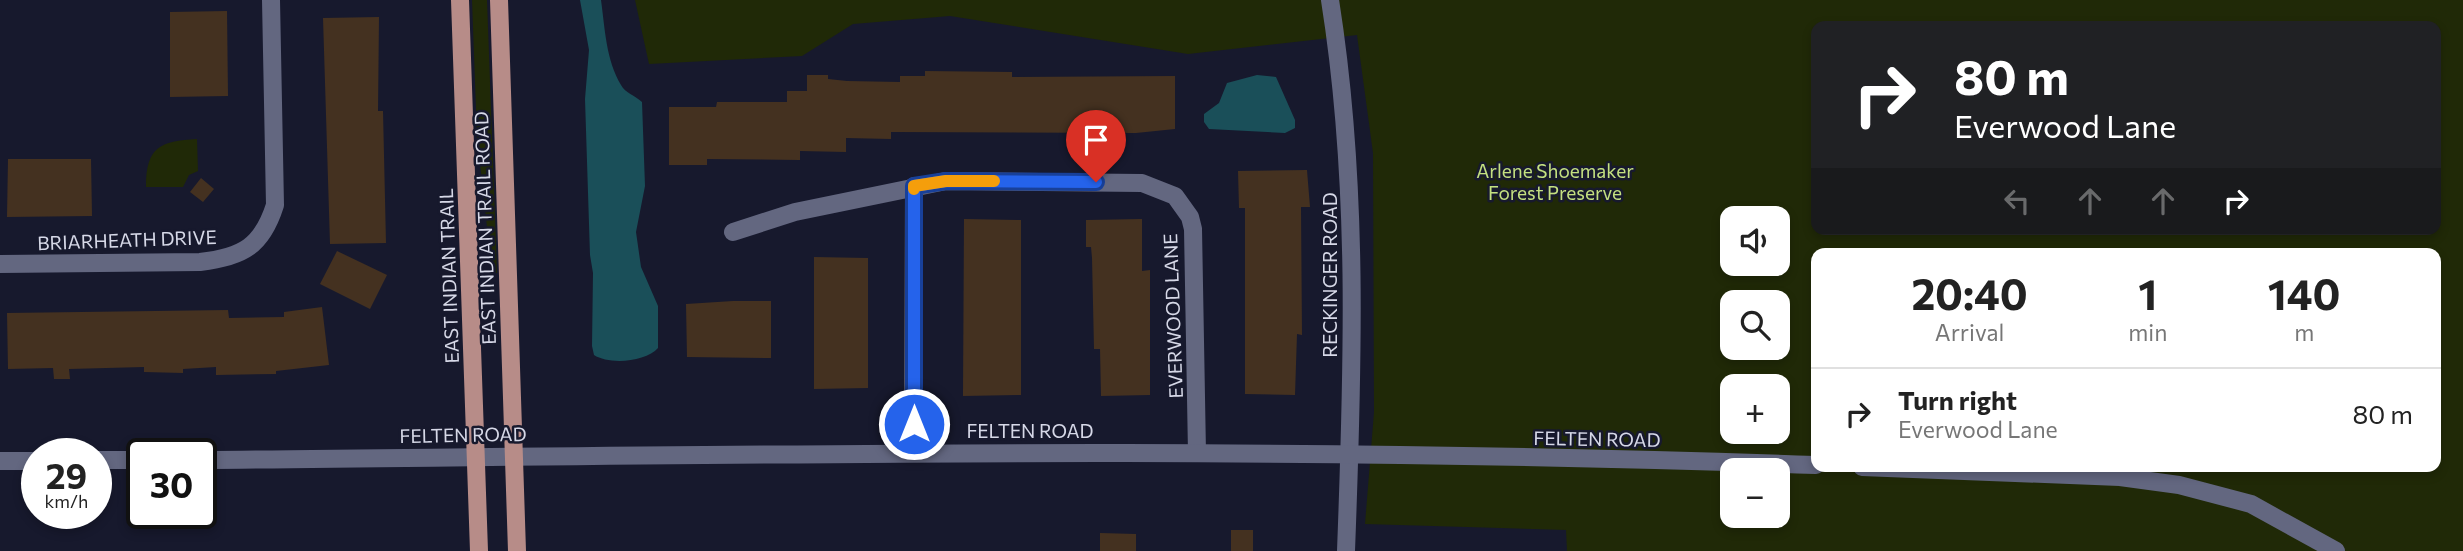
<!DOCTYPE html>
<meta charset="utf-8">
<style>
:root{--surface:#fff;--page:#f2f2f2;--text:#222;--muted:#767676;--line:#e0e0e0}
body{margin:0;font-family:Commissioner,sans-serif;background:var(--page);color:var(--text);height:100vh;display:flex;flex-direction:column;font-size:26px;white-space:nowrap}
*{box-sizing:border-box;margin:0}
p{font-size:23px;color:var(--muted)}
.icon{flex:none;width:38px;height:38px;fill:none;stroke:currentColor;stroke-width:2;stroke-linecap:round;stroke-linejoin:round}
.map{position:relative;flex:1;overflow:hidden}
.sheet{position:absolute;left:1811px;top:248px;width:630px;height:224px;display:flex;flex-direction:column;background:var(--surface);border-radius:14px;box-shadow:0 4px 10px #0003}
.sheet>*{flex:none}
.hud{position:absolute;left:1811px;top:21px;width:630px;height:214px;border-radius:14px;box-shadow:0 4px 10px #0003;background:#202124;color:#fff;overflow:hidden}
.tools{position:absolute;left:1720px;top:206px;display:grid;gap:14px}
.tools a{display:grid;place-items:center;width:70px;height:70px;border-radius:14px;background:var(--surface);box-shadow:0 4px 10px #0003;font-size:35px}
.speed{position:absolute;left:21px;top:438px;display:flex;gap:14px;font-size:35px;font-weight:700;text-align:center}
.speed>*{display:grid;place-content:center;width:91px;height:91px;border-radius:50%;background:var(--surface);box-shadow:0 4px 10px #0003;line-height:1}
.speed small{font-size:18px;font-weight:400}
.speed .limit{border:4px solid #111;border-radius:10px;background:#fff;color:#111}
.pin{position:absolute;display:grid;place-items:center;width:60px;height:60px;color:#fff;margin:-72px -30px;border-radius:50% 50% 50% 0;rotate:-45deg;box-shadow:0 0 7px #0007}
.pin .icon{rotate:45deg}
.me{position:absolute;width:77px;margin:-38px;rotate:0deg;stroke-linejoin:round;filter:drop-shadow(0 0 5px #0008)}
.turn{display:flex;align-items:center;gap:24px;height:147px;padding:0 28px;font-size:32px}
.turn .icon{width:91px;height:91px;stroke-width:2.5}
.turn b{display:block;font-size:49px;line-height:60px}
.lanes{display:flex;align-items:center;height:66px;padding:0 28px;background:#0003;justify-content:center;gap:35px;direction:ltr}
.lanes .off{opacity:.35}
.eta{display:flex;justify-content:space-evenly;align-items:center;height:119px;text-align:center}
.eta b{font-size:42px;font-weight:700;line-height:49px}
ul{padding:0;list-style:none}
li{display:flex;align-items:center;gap:21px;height:91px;padding:0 28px;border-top:2px solid var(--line)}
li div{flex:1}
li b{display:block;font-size:26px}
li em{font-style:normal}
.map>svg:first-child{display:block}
</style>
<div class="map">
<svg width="2463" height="551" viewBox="0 0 2463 551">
<rect width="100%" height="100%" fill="#17192d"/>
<g fill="#202907" fill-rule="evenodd">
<path d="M472,0H487L497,273H492L477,136Z"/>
<path d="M635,0H2463V551H1567L1566,530L1365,524L1374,412L1373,153L1357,35L1188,54L950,16L853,24L802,56L649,64ZM1816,26H2436V229H1816ZM1732,219H1778V264H1732ZM1816,254H2436V467H1816ZM1732,303H1778V348H1732ZM1732,387H1778V432H1732ZM1732,471H1778V516H1732Z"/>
<path d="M197,139L198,171L189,175L183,187H146C146,147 160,141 197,139Z"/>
</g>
<g fill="#1a4f59">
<path d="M580,0H601C605,29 606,60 621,85C625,93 636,96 642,102L645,186L636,232L641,267L658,306V348C646,362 609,365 594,355L592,346L593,273L590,255L585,99L589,50Z"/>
<path d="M1257,75L1276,77L1295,120V128L1285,133L1209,129L1204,122V114L1219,103L1227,83Z"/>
</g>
<g fill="#443120">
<path d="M227,11L228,96L170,97V12Z"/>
<path d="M379,17L378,111H383L386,243L330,244L323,18Z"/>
<path d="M925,71L1012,72V77L1175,76V129L1136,133L891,132V139L846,138V152L800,151V160L707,159V165H669V107H716L717,102H787V91H807V75H828V79L847,81L900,82V76H925Z"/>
<path d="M8,159H91L92,216L7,217Z"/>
<path d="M1307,170L1310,207H1301L1302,335L1297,334L1295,395L1245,394V208H1239L1238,171Z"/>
<path d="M201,178L214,189L203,202L190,192Z"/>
<path d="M964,219L1021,220V395L963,396Z"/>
<path d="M1142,219V271L1150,270V395L1101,396L1100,349H1094L1092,258L1091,247H1086V220Z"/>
<path d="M337,251L387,275L370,309L320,284Z"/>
<path d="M814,257L868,258V388L814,389Z"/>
<path d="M733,301H771V358L687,357L686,304Z"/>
<path d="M322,307L329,365L276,371V374L216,375V367L183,369V373L144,372V367L69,369L70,379H54L53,368L8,369L7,313L228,310L229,318L284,317V312Z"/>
<rect x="1231" y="530" width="22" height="21"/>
<path d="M1100,533L1136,534V551H1100Z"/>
</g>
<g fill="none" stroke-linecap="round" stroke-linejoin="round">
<g stroke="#636780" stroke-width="18">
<path d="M1330,0C1359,183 1353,366 1346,551"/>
<path d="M733,232L795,212L946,181L1142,183L1175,196L1190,217L1193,229L1197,453"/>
<path d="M0,264L200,262C243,257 262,246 275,205L271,0"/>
<path d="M913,452L914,186"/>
<path d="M96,460H142"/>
<path d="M201,460C740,455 1278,445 1816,465"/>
<path d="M0,461H37"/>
<path d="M1862,467L2120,477L2179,485L2251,504L2336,551"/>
</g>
<g stroke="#b78c88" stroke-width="18">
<path d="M460,0L479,551"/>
<path d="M499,0L517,551"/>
</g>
</g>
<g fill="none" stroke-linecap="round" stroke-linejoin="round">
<g stroke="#184099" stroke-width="18">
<path id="route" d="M914,424V186L946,181L1096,182"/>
</g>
<use href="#route" stroke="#2563eb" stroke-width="12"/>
<path stroke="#f59e0b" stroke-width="12" d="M914,189V186L946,181H994"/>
</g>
<g text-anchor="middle" stroke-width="5" stroke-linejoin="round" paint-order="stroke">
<g font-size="19" fill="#c4e080" stroke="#17192d">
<text x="1555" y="178">Arlene Shoemaker<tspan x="1555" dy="22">Forest Preserve</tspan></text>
</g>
<g font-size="19" fill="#d6d8e7" stroke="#17192d">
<text transform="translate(485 228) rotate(-92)" y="7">EAST INDIAN TRAIL ROAD</text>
<text transform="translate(127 240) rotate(-2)" y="7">BRIARHEATH DRIVE</text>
<text transform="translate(1330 275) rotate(-90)" y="7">RECKINGER ROAD</text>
<text transform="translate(449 276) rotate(-92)" y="7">EAST INDIAN TRAIL</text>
<text transform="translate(1173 316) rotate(-92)" y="7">EVERWOOD LANE</text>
<text x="1030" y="438">FELTEN ROAD</text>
<text transform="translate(463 435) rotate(-1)" y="7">FELTEN ROAD</text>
<text transform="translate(1597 439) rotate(1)" y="7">FELTEN ROAD</text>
</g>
</g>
</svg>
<div class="tools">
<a><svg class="icon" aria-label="sound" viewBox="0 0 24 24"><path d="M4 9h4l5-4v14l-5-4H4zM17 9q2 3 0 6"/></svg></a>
<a><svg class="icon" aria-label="search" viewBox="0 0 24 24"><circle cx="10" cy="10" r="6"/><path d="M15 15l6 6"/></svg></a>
<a>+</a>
<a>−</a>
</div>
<div class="speed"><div>29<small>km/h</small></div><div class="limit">30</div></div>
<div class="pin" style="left:1096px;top:182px;background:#d93025"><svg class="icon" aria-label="arrive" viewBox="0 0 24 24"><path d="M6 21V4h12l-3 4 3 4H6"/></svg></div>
<svg class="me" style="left:914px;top:424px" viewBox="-20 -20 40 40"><circle r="17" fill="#2563eb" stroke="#fff" stroke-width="3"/><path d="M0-11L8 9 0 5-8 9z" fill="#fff"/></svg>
<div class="hud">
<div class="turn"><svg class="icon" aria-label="right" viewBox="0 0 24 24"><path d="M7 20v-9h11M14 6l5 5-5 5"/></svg><div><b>80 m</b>Everwood Lane</div></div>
<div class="lanes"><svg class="icon off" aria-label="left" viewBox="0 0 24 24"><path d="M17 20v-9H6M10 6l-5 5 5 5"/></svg><svg class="icon off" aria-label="ahead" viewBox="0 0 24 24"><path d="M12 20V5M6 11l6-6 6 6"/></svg><svg class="icon off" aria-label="ahead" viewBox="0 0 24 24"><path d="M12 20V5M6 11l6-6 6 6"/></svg><svg class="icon" aria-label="right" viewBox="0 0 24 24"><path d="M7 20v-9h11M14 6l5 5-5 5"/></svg></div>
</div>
<section class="sheet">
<div class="eta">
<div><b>20:40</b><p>Arrival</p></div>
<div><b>1</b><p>min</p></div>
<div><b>140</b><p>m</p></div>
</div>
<ul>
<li><svg class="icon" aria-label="right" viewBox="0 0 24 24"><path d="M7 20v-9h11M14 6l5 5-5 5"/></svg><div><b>Turn right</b><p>Everwood Lane</p></div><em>80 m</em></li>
</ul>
</section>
</div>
